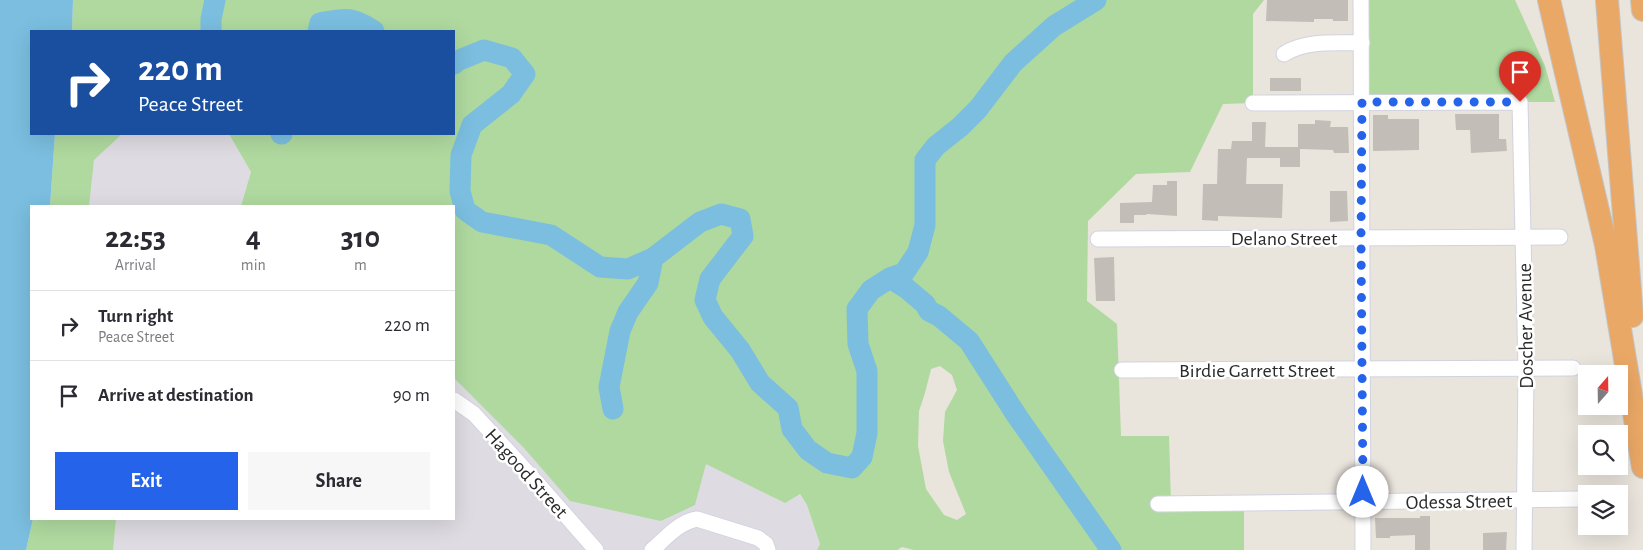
<!DOCTYPE html>
<style>
:root{--surface:#fff;--page:#f7f7f7;--text:#2b2b33;--muted:#7c7c81;--line:#e1e1e2;--accent:#2563eb}
body{margin:0;font-family:"Alegreya Sans",sans-serif;background:var(--page);color:var(--text);height:100vh;display:flex;flex-direction:column;font-size:19px;white-space:nowrap}
*{box-sizing:border-box;margin:0}
p{font-size:16px;color:var(--muted)}
.icon{flex:none;width:28px;height:28px;fill:none;stroke:currentColor;stroke-width:2;stroke-linecap:round;stroke-linejoin:round}
.map{position:relative;flex:1;overflow:hidden}
.side{position:absolute;left:30px;top:205px;width:425px;height:315px;display:flex;flex-direction:column;background:var(--surface);border-radius:0px;box-shadow:0 5px 20px #0002}
.side>*{flex:none}
.guide{position:absolute;left:30px;top:30px;width:425px;height:105px;border-radius:0px;box-shadow:0 5px 20px #0002;background:#1a4fa0;color:#fff;overflow:hidden}
.needle{width:32px;rotate:20deg}
.tools{position:absolute;left:1578px;top:365px;display:grid;gap:10px}
.tools a{display:grid;place-items:center;width:50px;height:50px;border-radius:0px;background:var(--surface);box-shadow:0 5px 20px #0002;font-size:25px}
.pin{position:absolute;display:grid;place-items:center;width:42px;height:42px;color:#fff;margin:-51px -21px;border-radius:50% 50% 50% 0;rotate:-45deg;box-shadow:0 0 5px #0007}
.pin .icon{rotate:45deg}
.me{position:absolute;width:55px;margin:-28px;rotate:0deg;stroke-linejoin:round;filter:drop-shadow(0 0 4px #0008)}
.turn{display:flex;align-items:center;gap:18px;height:105px;padding:0 25px;font-size:22px}
.turn .icon{width:65px;height:65px;stroke-width:2.5}
.turn b{display:block;font-size:35px;line-height:42px}
.eta{display:flex;justify-content:space-evenly;align-items:center;height:85px;text-align:center}
.eta b{font-size:30px;font-weight:700;line-height:35px}
.cta{display:flex;gap:10px;margin-top:auto;padding:10px 25px}
.cta a{flex:1;height:58px;border-radius:0px;background:var(--accent);color:#fff;font-size:20px;font-weight:700;line-height:58px;text-align:center}
.cta a+a{background:var(--page);color:var(--text)}
ul{padding:0;list-style:none}
li{display:flex;align-items:center;gap:15px;height:70px;padding:0 25px;border-top:1px solid var(--line)}
li div{flex:1}
li b{display:block;font-size:19px}
li em{font-style:normal}
.map>svg:first-child{display:block}
</style>
<div class="map">
<svg width="1643" height="550" viewBox="0 0 1643 550">
<rect width="100%" height="100%" fill="#e9e4dc"/>
<g fill="#dedce2">
<path d="M122,134H229L251,172L241,206H89L94,160Z"/>
<path d="M454,374L695,505L705,463L784,503L799,494L807,505L820,544L817,550H113L116,519H454Z"/>
</g>
<g fill="#afd99f" fill-rule="evenodd">
<path d="M73,0H1264L1253,14V103L1223,104L1190,172L1136,174L1088,221L1087,301L1117,324L1121,436H1169L1171,504L1244,503V550H914L902,547L897,550H817L820,544L807,505L800,494L785,503L706,464L695,505L661,521L570,501L524,448L454,378V206H241L251,172L229,134H454V31H72ZM940,366L952,375L957,390L945,412L943,441L949,472L966,514L957,520L944,515L926,489L918,446L919,411L925,393L931,369Z"/>
<path d="M1361,0H1515L1545,66L1555,102H1362Z"/>
<path d="M55,134H122L94,160L89,206H50Z"/>
<path d="M33,519H116L113,550H26Z"/>
</g>
<path fill="#7bbedf" d="M0,0H73L72,31H31V134H55L50,206H31V519H33L26,550H0Z"/>
<g fill="none" stroke-linecap="round" stroke-linejoin="round">
<path stroke="#7bbedf" stroke-width="4" d="M1051,36L1092,0"/>
<g stroke="#7bbedf" stroke-width="21">
<path d="M211,31V19L215,0"/>
<path d="M318,31L320,23C346,18 352,16 374,31"/>
<path d="M454,64L457,61L484,50L512,58L525,74L511,94L472,125L461,155L460,191L465,210L482,222L551,235L600,267L628,269L653,258L700,222L721,214L740,219L743,236L710,279L705,300L713,317L740,350L760,383L788,408L792,429L808,450L827,463L852,468L862,457L867,433V371L858,344L857,309L871,290L890,278L904,273L918,252L925,225V160L936,146L960,127L978,109L1013,63L1054,26L1096,0"/>
<path d="M281,134H282"/>
<path d="M890,278L906,288L925,304L929,311L939,316L969,341L1017,416L1111,550"/>
<path d="M613,409L609,387L620,331L628,312L648,283L653,258"/>
</g>
</g>
<g fill="#c2beb7">
<path d="M1267,0H1348V21H1333V19H1314V22L1266,21Z"/>
<rect x="1270" y="78" width="31" height="13"/>
<path d="M1455,114H1499V139H1506L1507,151L1471,153L1470,130H1456Z"/>
<path d="M1373,115H1388V119H1419V150L1373,151Z"/>
<path d="M1315,120L1331,121L1330,127H1348L1349,153H1334L1333,150L1300,149V167H1280V158H1247L1246,184H1283L1282,218L1218,216V221L1202,220L1203,184H1217L1218,149H1231L1232,141H1252V122H1266L1265,147H1298V124H1315Z"/>
<path d="M1167,181H1177V216L1147,214L1146,215H1134V223H1120V203L1152,202L1153,185H1167Z"/>
<path d="M1330,191H1347L1348,221L1330,222Z"/>
<path d="M1114,257L1115,301H1096L1094,258Z"/>
<path d="M1420,516H1430V550H1415V535L1390,536V538H1376L1375,518H1420Z"/>
<path d="M1507,532L1506,550H1483V533Z"/>
</g>
<g fill="none" stroke-linecap="round" stroke-linejoin="round">
<g stroke="#d1d3e0" stroke-width="17">
<g id="minor">
<path d="M1361,0L1363,550"/>
<path d="M1284,54C1305,40 1337,43 1362,43"/>
<path d="M1253,103L1520,102L1526,369L1524,550"/>
<path d="M1098,239L1560,237"/>
<path d="M1122,370L1573,368"/>
<path d="M454,400L474,414L539,485L596,550"/>
<path d="M1158,504L1580,499"/>
<path d="M652,550C666,538 679,522 697,519L758,538L766,544L768,550"/>
</g>
</g>
<g stroke="#c3c3c3" stroke-width="24">
<g id="highway">
<path d="M1549,0L1606,245L1643,467"/>
<path d="M1607,0L1632,316"/>
<path d="M1642,0L1643,10"/>
</g>
</g>
<use href="#minor" stroke="#fff" stroke-width="15"/>
<use href="#highway" stroke="#eaa866" stroke-width="22"/>
</g>
<g fill="none" stroke-linecap="round" stroke-linejoin="round">
<path stroke="#2563eb" stroke-width="9" stroke-dasharray="0 16.2" d="M1363,492L1361,237L1362,102H1520"/>
</g>
<g text-anchor="middle" stroke-width="5" stroke-linejoin="round" paint-order="stroke">
<g font-size="20" fill="#292929" stroke="#fff">
<text x="1284" y="245">Delano Street</text>
<text transform="translate(1525 326) rotate(-91)" y="7">Doscher Avenue</text>
<text x="1257" y="377">Birdie Garrett Street</text>
<text transform="translate(527 473) rotate(48)" y="7">Hagood Street</text>
<text transform="translate(1459 501) rotate(-1)" y="7">Odessa Street</text>
</g>
</g>
</svg>
<div class="tools">
<a><svg class="needle" viewBox="-14 -14 28 28"><path d="M0-13l5 13h-10z" fill="#e53935"/><path d="M0 13l5-13h-10z" fill="#7c7c81"/></svg></a>
<a><svg class="icon" aria-label="search" viewBox="0 0 24 24"><circle cx="10" cy="10" r="6"/><path d="M15 15l6 6"/></svg></a>
<a><svg class="icon" aria-label="layers" viewBox="0 0 24 24"><path d="M12 4l9 5-9 5-9-5zM3 14l9 5 9-5"/></svg></a>
</div>
<div class="pin" style="left:1520px;top:102px;background:#d93025"><svg class="icon" aria-label="arrive" viewBox="0 0 24 24"><path d="M6 21V4h12l-3 4 3 4H6"/></svg></div>
<svg class="me" style="left:1363px;top:492px" viewBox="-20 -20 40 40"><circle r="19" fill="#fff"/><path d="M0-13L10 11 0 6-10 11z" fill="#2563eb"/></svg>
<div class="guide">
<div class="turn"><svg class="icon" aria-label="right" viewBox="0 0 24 24"><path d="M7 20v-9h11M14 6l5 5-5 5"/></svg><div><b>220 m</b>Peace Street</div></div>
</div>
<section class="side">
<div class="eta">
<div><b>22:53</b><p>Arrival</p></div>
<div><b>4</b><p>min</p></div>
<div><b>310</b><p>m</p></div>
</div>
<ul>
<li><svg class="icon" aria-label="right" viewBox="0 0 24 24"><path d="M7 20v-9h11M14 6l5 5-5 5"/></svg><div><b>Turn right</b><p>Peace Street</p></div><em>220 m</em></li>
<li><svg class="icon" aria-label="arrive" viewBox="0 0 24 24"><path d="M6 21V4h12l-3 4 3 4H6"/></svg><div><b>Arrive at destination</b></div><em>90 m</em></li>
</ul>
<div class="cta"><a>Exit</a><a>Share</a></div>
</section>
</div>
